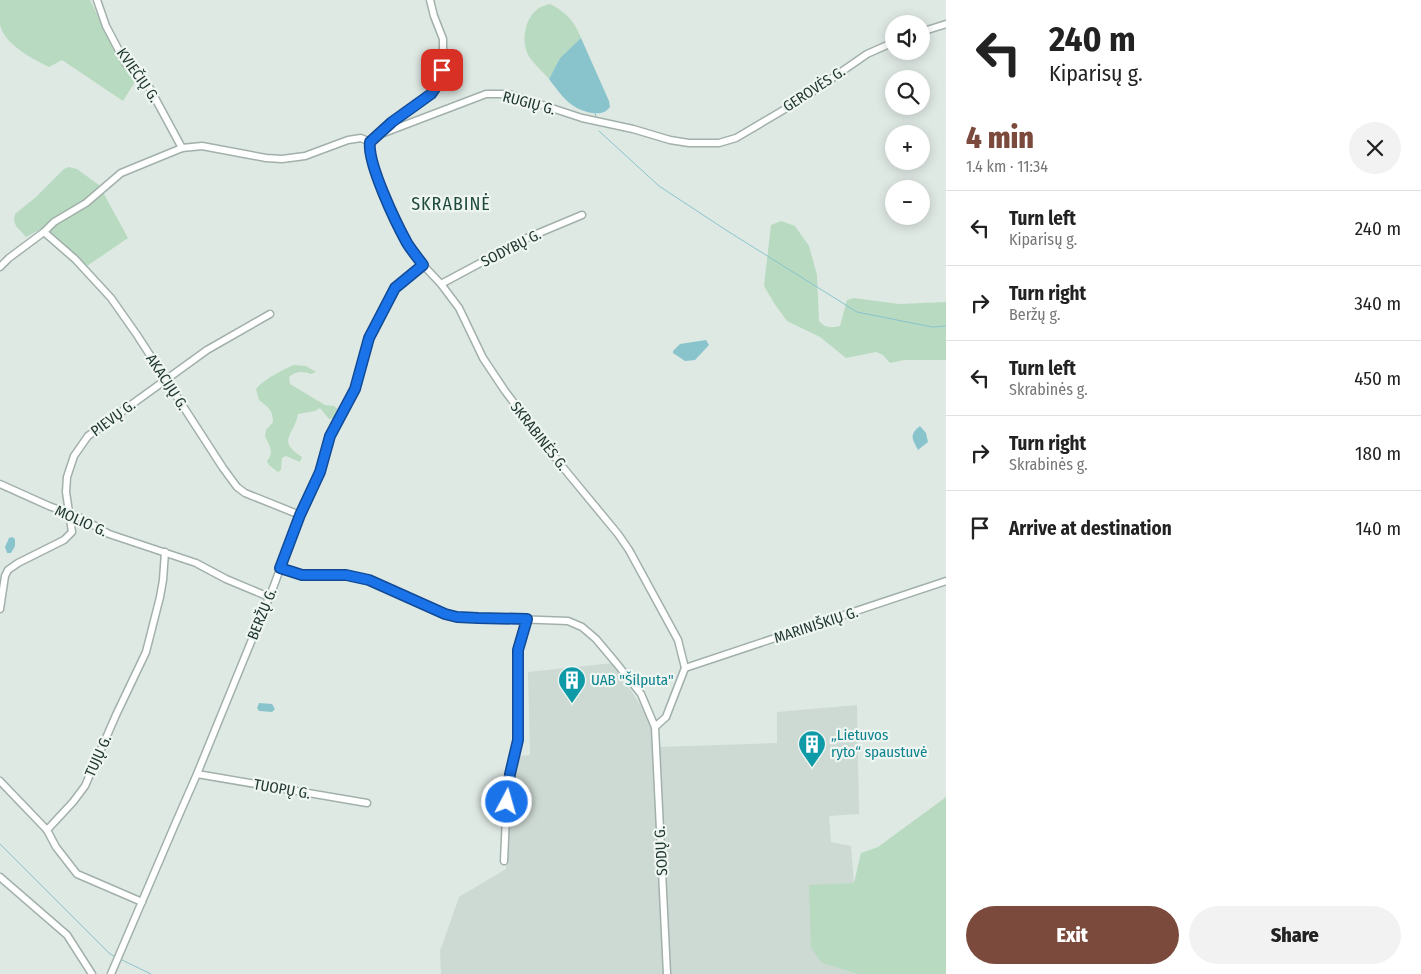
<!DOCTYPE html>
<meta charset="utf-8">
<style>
:root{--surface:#fff;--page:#f2f2f2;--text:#222;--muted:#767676;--line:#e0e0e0;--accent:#7c4a3c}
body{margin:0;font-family:"Fira Sans Condensed",sans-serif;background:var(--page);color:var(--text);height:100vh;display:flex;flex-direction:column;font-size:19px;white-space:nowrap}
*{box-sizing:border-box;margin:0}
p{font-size:16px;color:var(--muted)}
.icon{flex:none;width:28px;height:28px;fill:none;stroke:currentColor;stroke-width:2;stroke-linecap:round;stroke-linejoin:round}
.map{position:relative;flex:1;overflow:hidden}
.sheet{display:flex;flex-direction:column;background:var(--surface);width:475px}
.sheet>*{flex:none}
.guide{background:#fff;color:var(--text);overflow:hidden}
.fabs{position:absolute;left:885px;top:15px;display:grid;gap:10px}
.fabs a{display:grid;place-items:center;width:45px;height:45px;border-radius:50%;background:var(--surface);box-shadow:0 2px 12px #0003;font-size:25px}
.pin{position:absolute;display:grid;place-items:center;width:42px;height:42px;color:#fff;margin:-21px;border-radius:10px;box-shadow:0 2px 8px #0006}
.me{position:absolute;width:55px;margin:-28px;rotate:6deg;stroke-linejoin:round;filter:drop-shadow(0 0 4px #0008)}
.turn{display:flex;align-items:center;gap:18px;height:105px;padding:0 20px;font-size:22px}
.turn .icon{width:65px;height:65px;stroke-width:2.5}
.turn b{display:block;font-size:35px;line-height:42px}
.round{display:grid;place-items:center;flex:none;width:52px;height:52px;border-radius:26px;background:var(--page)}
.head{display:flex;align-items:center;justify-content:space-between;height:85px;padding:0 20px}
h1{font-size:30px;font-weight:800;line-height:38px;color:var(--accent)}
.action{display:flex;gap:10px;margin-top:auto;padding:10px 20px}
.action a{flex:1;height:58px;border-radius:30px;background:var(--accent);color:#fff;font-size:20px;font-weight:800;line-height:58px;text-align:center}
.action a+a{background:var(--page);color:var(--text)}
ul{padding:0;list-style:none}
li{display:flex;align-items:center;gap:15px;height:75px;padding:0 20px;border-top:1px solid var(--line)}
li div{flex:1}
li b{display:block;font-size:19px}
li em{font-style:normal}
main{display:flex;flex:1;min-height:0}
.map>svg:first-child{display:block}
</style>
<main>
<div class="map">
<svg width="946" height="974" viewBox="0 0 946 974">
<rect width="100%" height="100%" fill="#dfe9e4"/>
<g fill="#cdd9d3">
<path d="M613,663L651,721L665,974H441L440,951L459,897L506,869L507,815L512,775L517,756L530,755L528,672Z"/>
<path d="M857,705L859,814L829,816L831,842L851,846L854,883L810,886L812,948L822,963L857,974H670L658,747L777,743V712Z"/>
</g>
<g fill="#b8dac0">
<path d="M0,0H90L114,48L136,80L123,101L62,60L49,67C33,59 3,44 0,24C0,16 0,8 0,0Z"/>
<path d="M550,4C566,12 575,22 581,38L560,58L549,79C543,72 535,65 530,58C520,43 524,18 539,8C542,6 547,5 550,4Z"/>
<path d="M69,167L77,169L99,185L128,238L87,266L43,228L26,237L16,226L14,220L15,214L36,197L64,169Z"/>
<path d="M781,221L795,226L809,246L817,275L819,321C825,328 831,328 840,326L847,300L854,298L899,304L946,302V360H904L890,363L883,355L876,352L846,358L820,337L787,321L774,303L764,286L771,225Z"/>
<path d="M294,365L306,366L316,372L311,374C303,371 296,371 289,377L290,384L325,405L334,406L339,410V414L336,418L329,419L320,408L315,411L298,414C294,436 276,440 302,457L300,462L286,456L282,458L281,470L278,472L269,465L267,461C275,452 269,445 265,436L266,430L273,422C273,410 268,407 259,400L256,389C263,380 282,370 294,365Z"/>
<path d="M946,797V974H857L822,963L811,948L809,885L854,883L861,853L878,847Z"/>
</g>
<g fill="#89c4cc">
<path d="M581,38L609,101L610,107C605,113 601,114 592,113C570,109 562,96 549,79L560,58Z"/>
<path d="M706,340L709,345L695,360L685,361L673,353V351L680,344Z"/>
<path d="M920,426L926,433L928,442L918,450C912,438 909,435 920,426Z"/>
<path d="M12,537L15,539V546L11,553H7L5,547L9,538Z"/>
<path d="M259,703L272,704L275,709L272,712L259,711L257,708Z"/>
</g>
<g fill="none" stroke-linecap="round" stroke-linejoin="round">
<g stroke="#89c4cc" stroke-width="1">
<path d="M595,113L596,117"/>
<path d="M599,131L659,186L729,232L857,312L932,327L946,326"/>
<path d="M0,844L109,953L115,957"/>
<path d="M122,960L151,974"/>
</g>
<g stroke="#a2b0ab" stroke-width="9">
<g id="minor">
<path d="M97,0L106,26L126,64L148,85L182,148"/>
<path d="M921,32L946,24"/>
<path d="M382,133L392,122L431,94L440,81L443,60V39L434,16L430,0"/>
<path d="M370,142L371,157L385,195L408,244L423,265L441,284L459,308L483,358L505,391L561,465L618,534L629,550L678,640L685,668L666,717L655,727"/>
<path d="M370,142L381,134L486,94H503L512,95L582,118L633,129L670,140L689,143H719L736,138L802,99L867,54L894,42"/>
<path d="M44,232L75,259L111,298L137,335L223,468L237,487L245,493L300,515"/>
<path d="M0,267L9,258L44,232L54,222L86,203L121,173L182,148L202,146L266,158L282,159L305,156L348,140L361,138L370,142"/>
<path d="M441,284L527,238L582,215"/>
<path d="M0,484L49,506L81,518L109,534L196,563L226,579L269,597"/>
<path d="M280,567L302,575H346L369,580L445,614L457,617L568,621L582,627L596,639L617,664L641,694L655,727L667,974"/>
<path d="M0,609L5,576L8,570L18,563L64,540L72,532L66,492L67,477L74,456L88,436L207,350L270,314"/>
<path d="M685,668L946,581"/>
<path d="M197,774L367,803"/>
<path d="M0,781L47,830"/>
<path d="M504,861L506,816L510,774L518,740V651L527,619"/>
<path d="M0,877L67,935L92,974"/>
<path d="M142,902L77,874L56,847L47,830L73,802L85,786L116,715L146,652L160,597L163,580L165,552"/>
<path d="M111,974L176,822L197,774L273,588L300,515L320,472L329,436L355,389L369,338L395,288L423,265"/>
</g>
</g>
<use href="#minor" stroke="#fff" stroke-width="6"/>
</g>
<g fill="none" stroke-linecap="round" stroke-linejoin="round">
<g stroke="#114b97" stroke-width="12">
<path id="route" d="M442,70L440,81L431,94L392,122L370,142C367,163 396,223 407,243C412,251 418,258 423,265L395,288L369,338L355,389L330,436L320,472L300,515L280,568L302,575H346L369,580L445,614L457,617L478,618L527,619L518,650V740L510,774L507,802"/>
</g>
<use href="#route" stroke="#1a73e8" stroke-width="9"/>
</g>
<defs>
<g id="building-pin" transform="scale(1.4375)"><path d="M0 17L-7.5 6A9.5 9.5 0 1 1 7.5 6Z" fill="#0f9aa8" stroke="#eff6f2"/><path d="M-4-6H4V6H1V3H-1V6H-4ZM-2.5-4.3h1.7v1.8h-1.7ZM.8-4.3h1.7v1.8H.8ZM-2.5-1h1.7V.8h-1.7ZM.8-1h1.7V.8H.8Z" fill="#fff"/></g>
</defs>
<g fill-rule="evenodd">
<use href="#building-pin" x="572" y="680"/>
<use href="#building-pin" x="812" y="744"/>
</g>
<g text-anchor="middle" stroke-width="4.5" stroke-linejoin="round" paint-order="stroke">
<g font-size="15" fill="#213831" stroke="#eff6f2">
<text transform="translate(138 75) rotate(55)" y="5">KVIEČIŲ G.</text>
<text transform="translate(814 89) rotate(-33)" y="5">GEROVĖS G.</text>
<text transform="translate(529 103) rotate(15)" y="5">RUGIŲ G.</text>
<text transform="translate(511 248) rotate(-27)" y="5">SODYBŲ G.</text>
<text transform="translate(167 382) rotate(57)" y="5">AKACIJŲ G.</text>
<text transform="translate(113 418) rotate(-36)" y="5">PIEVŲ G.</text>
<text transform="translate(539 436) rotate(52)" y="5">SKRABINĖS G.</text>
<text transform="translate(81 521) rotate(24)" y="5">MOLIO G.</text>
<text transform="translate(262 614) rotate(-68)" y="5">BERŽŲ G.</text>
<text transform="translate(816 625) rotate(-18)" y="5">MARINIŠKIŲ G.</text>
<text transform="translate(98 756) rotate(-66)" y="5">TUJŲ G.</text>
<text transform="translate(282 789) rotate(10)" y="5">TUOPŲ G.</text>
<text transform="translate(661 851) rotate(-93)" y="5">SODŲ G.</text>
</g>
<g font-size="15" fill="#0d838f" stroke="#eff6f2" text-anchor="start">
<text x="591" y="685">UAB "Šilputa"</text>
<text x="831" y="740">„Lietuvos<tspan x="831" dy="17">ryto“ spaustuvė</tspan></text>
</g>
<g font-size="18" letter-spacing="1" fill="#1e493d" stroke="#eff6f2">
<text x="451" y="210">SKRABINĖ</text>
</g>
</g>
</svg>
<div class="fabs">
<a><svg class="icon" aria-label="sound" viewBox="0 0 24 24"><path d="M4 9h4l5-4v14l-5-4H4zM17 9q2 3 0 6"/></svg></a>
<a><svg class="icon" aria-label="search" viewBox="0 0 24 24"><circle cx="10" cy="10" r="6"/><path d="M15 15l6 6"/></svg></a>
<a>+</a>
<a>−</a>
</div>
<div class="pin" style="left:442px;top:70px;background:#d93025"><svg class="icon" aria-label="arrive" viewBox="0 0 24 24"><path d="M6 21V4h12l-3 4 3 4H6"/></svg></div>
<svg class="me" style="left:507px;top:802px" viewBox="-20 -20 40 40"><circle r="17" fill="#1a73e8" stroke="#fff" stroke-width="3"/><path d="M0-11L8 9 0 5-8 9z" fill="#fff"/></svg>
</div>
<section class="sheet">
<div class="guide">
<div class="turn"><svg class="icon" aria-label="left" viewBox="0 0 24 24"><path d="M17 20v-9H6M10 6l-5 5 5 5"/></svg><div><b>240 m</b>Kiparisų g.</div></div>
</div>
<div class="head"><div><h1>4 min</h1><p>1.4 km · 11:34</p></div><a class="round"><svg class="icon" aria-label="close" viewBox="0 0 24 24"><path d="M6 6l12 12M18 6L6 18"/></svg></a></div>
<ul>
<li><svg class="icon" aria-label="left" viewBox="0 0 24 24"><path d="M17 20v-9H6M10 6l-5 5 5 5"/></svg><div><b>Turn left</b><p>Kiparisų g.</p></div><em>240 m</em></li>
<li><svg class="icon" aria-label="right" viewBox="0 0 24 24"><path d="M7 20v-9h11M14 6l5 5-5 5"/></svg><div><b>Turn right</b><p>Beržų g.</p></div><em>340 m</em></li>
<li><svg class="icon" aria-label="left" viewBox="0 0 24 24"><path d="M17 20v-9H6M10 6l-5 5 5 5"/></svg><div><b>Turn left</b><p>Skrabinės g.</p></div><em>450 m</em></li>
<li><svg class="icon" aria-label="right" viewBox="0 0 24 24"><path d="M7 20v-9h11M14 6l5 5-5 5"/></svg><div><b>Turn right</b><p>Skrabinės g.</p></div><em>180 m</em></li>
<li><svg class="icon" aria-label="arrive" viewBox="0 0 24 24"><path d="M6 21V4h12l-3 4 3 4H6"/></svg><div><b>Arrive at destination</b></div><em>140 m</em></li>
</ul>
<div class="action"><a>Exit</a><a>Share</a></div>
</section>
</main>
